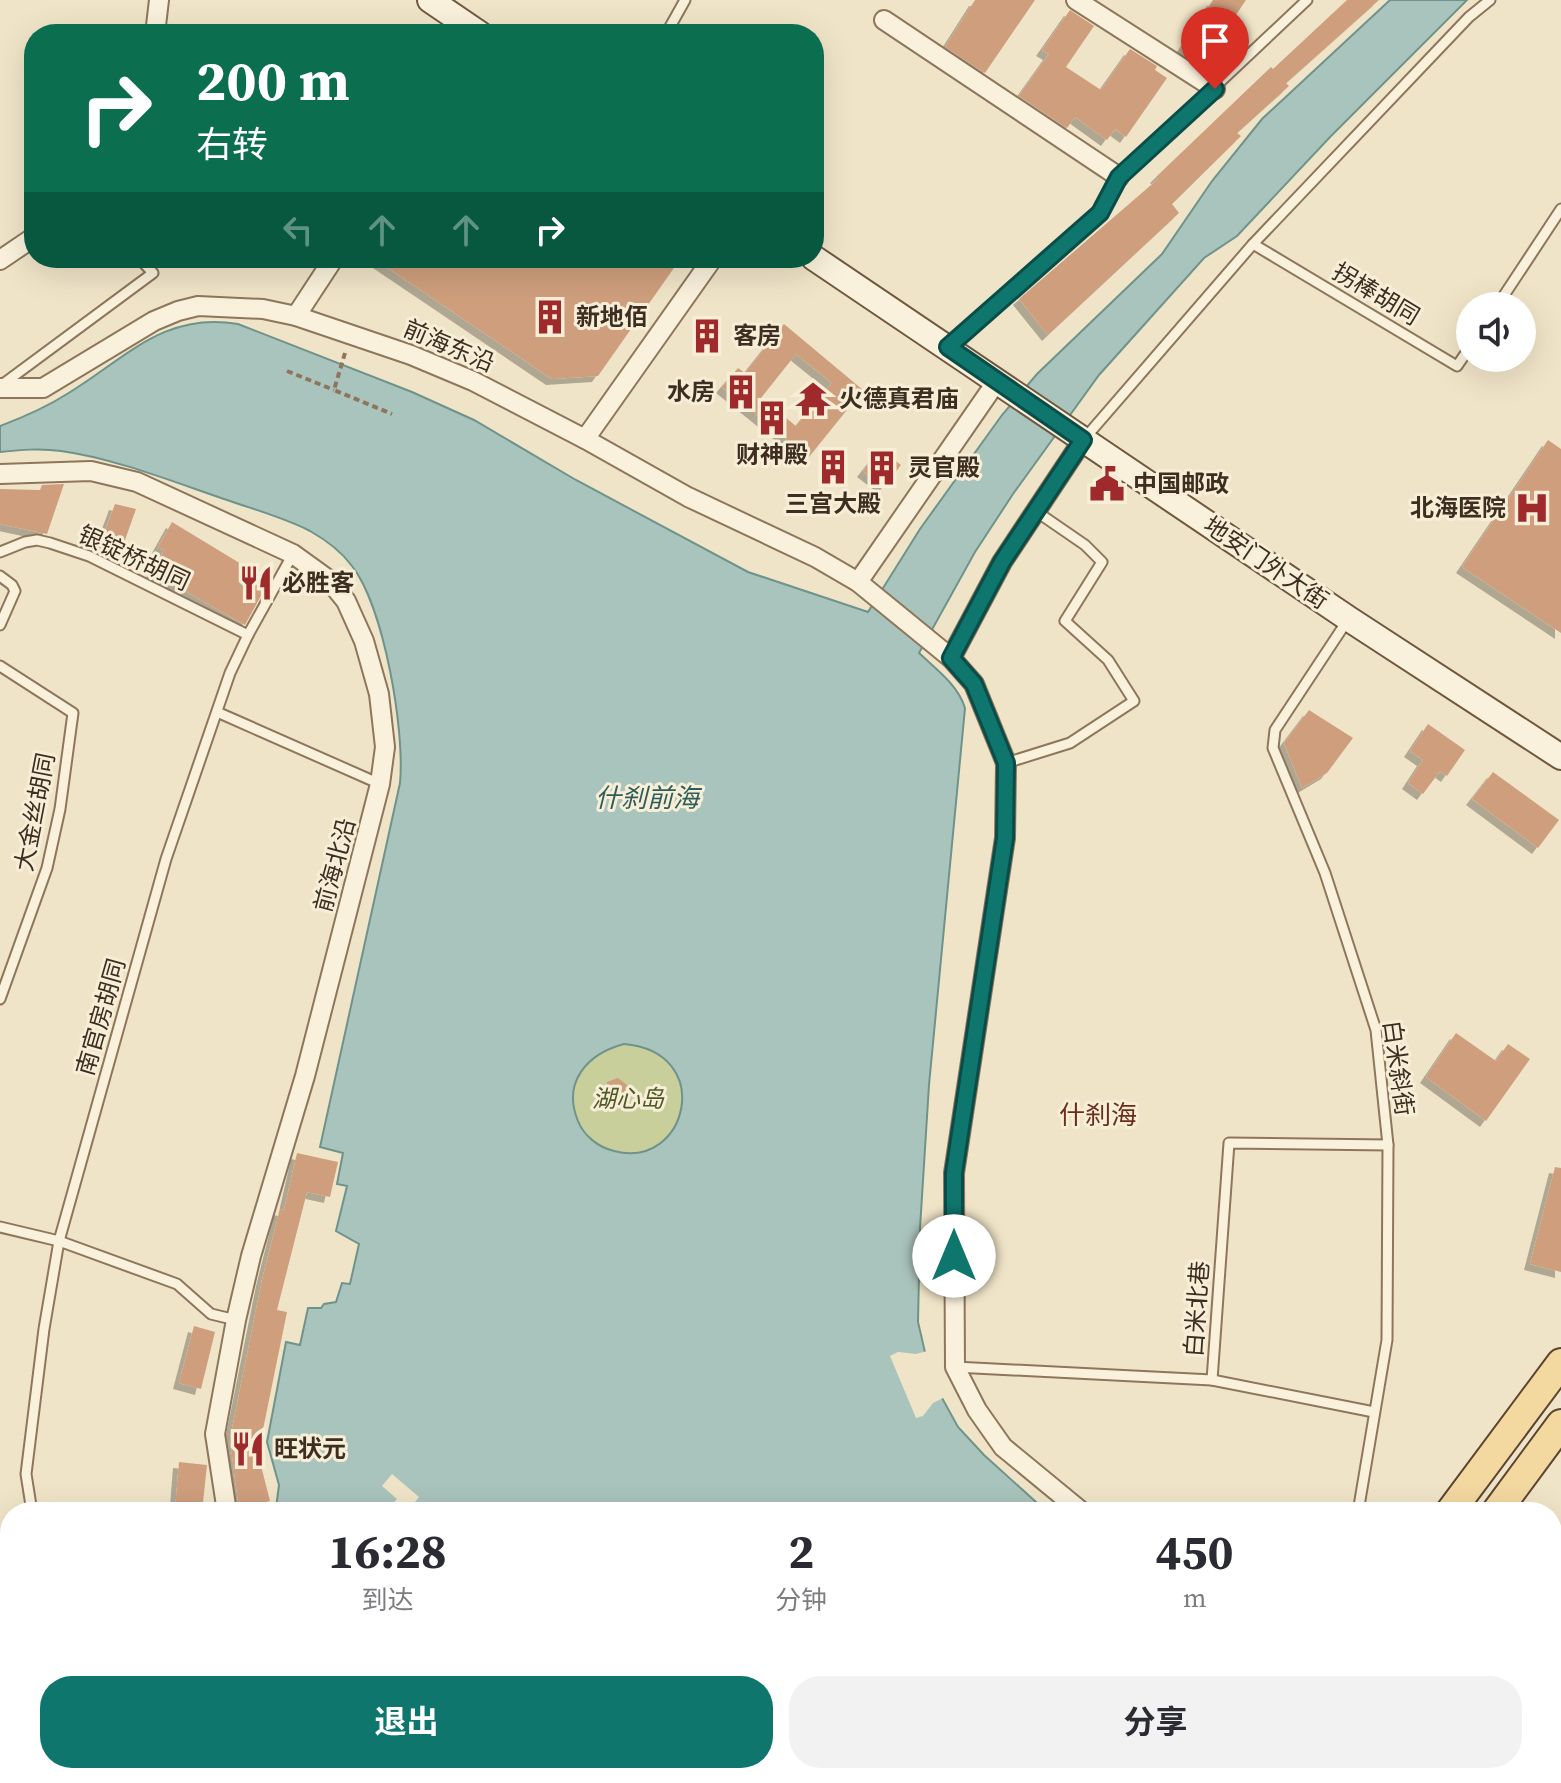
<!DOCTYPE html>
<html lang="zh">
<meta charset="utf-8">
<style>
:root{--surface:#fff;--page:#f2f2f3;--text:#2b2b33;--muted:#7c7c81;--accent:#0f766e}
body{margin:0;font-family:"Source Serif 4","Noto Sans SC",serif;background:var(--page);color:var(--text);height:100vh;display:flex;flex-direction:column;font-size:30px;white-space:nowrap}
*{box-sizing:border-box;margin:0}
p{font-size:26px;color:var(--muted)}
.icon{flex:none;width:44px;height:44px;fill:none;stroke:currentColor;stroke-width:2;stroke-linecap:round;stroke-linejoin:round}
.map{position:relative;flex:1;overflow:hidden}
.drawer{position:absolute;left:0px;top:1502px;width:1562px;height:282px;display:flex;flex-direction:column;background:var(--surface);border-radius:32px 32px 0 0;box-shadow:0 8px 32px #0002}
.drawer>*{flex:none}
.hud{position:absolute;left:24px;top:24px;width:800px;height:244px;border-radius:32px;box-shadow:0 8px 32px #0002;background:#0b6e4f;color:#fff;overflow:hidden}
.fabs{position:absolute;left:1456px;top:292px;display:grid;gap:16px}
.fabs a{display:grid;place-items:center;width:80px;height:80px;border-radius:50%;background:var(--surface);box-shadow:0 8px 32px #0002;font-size:40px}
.pin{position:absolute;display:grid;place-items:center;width:68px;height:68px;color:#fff;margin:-82px -34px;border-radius:50% 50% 50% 0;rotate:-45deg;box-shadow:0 0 8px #0007}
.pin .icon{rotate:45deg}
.me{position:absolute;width:88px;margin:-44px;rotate:0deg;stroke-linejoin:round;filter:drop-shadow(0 0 6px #0008)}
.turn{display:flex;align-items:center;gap:28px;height:168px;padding:0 40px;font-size:36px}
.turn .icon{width:104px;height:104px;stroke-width:2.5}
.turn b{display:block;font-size:56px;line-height:68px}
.lanes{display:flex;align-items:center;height:76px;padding:0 40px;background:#0003;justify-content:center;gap:40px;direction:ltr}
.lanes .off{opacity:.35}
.eta{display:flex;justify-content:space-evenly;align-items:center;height:136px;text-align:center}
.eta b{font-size:48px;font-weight:700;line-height:56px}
.primary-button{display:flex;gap:16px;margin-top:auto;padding:16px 40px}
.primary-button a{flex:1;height:92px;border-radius:32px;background:var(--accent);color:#fff;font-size:32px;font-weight:700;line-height:92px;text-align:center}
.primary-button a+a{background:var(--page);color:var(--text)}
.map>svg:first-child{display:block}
</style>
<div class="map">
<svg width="1561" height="1783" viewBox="0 0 1561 1783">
<defs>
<filter id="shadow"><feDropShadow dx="-6" dy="6" stdDeviation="0" flood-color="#0004"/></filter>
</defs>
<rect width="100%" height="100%" fill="#f0e4c8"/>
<g fill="#c9cf9b">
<circle cx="628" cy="1099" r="54"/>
<path d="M318,1774H588L585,1783H317Z"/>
<path d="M1345,1774H1548L1561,1783H1337Z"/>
</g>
<path fill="#a9c4bc" stroke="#6f938a" stroke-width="2" fill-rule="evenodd" d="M1390,0H1467L1331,136L1237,236L1204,258L1099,375L1013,494L975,552L919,653C936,669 958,685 965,708L929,1085L920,1228L918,1322L931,1378L958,1427L984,1455L1047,1512H281L276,1508L279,1485L267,1442L286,1342L300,1345L308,1308H321L324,1304L336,1302L342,1283L350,1284L359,1244L336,1231L347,1186L337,1184L343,1153L320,1147L400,783C405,730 384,607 352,566C341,551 326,540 310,531C283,517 252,509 224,499C174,482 113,458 61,451C40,448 20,450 0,452V426C24,417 45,408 67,394C125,359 164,311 238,324L412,392L474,420L576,480L748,572L868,612L920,529L1002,415L1037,374L1162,254L1212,181L1262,119ZM624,1044C717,1052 687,1171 614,1151C598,1147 584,1136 578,1121C562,1082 587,1054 624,1044Z"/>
<g fill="#f0e4c8">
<path d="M927,1351L945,1397L933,1403L923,1416L916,1418L890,1356L898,1352L916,1354Z"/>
<path d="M392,1474L419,1497L407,1512H386L397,1499L382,1486Z"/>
</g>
<g fill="#cf9f7d" fill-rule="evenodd" filter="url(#shadow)">
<path d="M975,0H1035L985,73L945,47Z"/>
<path d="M1213,0H1246L1203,64L1181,49Z"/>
<path d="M1347,0H1379L1286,83L1289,86L1237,133L1241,136L1172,204L1179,213L1048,335L1019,299L1158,179L1156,177L1271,67L1273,69Z"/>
<path d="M1070,10L1094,26L1066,67L1101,90L1130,49L1157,66L1155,70L1167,78L1126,137L1115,129L1107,140L1075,117L1067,128L1019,96L1049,54L1042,50Z"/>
<path d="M373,258H681L598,376L552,379Z"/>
<path d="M784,324L863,390L809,457L722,387L738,368L745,373ZM796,354L832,383L796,426L761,398Z"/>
<path d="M1548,440L1561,449V633L1462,567Z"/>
<path d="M880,449L901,465L884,487L863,471Z"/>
<path d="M64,484L47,534L0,524V489L40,490L42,485Z"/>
<path d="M115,504L136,509L119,557L84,541L89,525L105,531Z"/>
<path d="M172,522L269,581L245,625L152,572L164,550L158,547Z"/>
<path d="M1309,710L1353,738L1327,773L1302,788L1284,743Z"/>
<path d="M1428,724L1465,750L1447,776L1440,771L1423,794L1408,783L1423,760L1410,751Z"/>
<path d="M1493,772L1559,820L1538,848L1472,799Z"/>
<path d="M1456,1033L1496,1061L1508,1044L1530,1059L1486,1121L1426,1077Z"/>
<path d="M618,1078L627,1085L625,1097L614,1101L605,1093L607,1082Z"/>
<path d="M297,1153L338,1162L330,1197L307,1192L277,1310L287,1312L258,1454L270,1501L239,1509L230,1439L262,1280L280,1209L284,1210Z"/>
<path d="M1555,1167L1561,1168V1272L1530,1264Z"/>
<path d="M194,1326L215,1332L201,1389L179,1383Z"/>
<path d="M179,1462L207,1465L202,1512H175Z"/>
</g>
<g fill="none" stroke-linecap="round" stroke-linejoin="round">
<g stroke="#8d765c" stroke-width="13">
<g id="lane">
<path d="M666,34L685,0"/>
<path d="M1253,244L1457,366L1470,347"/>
<path d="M1497,306L1561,209"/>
<path d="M948,347L1100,213L1119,177L1307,0"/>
<path d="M3,384L153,273L139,258"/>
<path d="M1085,438L1253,244L1469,17L1490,0"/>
<path d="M0,552L25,542L37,540L50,543L89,556L248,635"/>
<path d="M0,576L12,585L15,591L0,625"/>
<path d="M1347,621L1275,730L1273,748L1325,873L1376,1030L1388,1145L1387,1340L1358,1512"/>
<path d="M0,666L73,713L60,809L47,868L0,999"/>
<path d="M217,712L380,784"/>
<path d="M1006,763L1070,743L1134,701L1108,660L1065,621L1102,562L1085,545L1037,512"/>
<path d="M0,1227L59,1241L177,1284L211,1314L236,1320"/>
<path d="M955,1367L1212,1380L1229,1143L1388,1145"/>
<path d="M1212,1380L1374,1412"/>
<path d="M32,1512L26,1474L44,1329L59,1241L166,859L230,673L248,635L293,554"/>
<path d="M1552,1548L1561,1553"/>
<path d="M111,1774L114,1783"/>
<path d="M792,1774L829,1783"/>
</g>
</g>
<g stroke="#8d765c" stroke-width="22">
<g id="street">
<path d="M1076,0L1215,89"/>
<path d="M884,20L1119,177"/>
<path d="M155,34L159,0"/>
<path d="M0,260L34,237"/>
<path d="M296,316L334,258"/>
<path d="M0,388H43L154,321L178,311L198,306L263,309L296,316L411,355L473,381L585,439L688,497L815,557L858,582L951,658L974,684L1006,763L1005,838L954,1173L955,1367L977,1410L1003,1447L1082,1512"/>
<path d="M585,439L713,258"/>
<path d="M0,474L91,471L137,482L293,554L329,580L346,601L364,641L379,694L385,747L380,784L305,1076L251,1256L236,1320L215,1434L227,1512"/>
<path d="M858,582L997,381"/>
<path d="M951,658L1002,562L1083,440"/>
<path d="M0,1560L10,1562"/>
<path d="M252,1774L253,1783"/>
<path d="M1082,1774H1085"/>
</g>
</g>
<g stroke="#6f573f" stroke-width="28">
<g id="secondary">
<path d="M430,0L480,34"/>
<path d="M814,258L1349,619L1561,757"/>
</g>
</g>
<g stroke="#5b4430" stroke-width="32">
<g id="primary">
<path d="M1450,1512L1561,1363"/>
<path d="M1496,1512L1561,1424"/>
<path d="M1260,1783L1266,1774"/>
<path d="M1305,1783L1311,1774"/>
</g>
</g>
<g stroke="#8d765c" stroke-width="4" stroke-dasharray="6 4" stroke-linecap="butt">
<path d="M345,353L334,390L392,414"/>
<path d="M287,371L334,390"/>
</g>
<use href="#lane" stroke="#faf1dc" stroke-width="9"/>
<use href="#street" stroke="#faf1dc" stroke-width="18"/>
<use href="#secondary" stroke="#faf1dc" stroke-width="24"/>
<use href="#primary" stroke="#f3d9a0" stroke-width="28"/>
</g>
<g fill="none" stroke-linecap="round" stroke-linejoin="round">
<g stroke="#0a4d48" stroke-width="20">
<path id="route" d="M954,1256V1173L1005,838L1006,763L974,684L951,658L1002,562L1083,440L948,347L1100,213L1119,177L1215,89"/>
</g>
<use href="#route" stroke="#0f766e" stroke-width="14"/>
</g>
<defs>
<g id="building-bare" transform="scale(2.76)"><path d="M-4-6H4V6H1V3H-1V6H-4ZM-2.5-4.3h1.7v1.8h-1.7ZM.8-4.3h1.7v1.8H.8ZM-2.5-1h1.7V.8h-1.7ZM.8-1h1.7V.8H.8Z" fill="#9e2a2b" stroke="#f7eed8" stroke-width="2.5" paint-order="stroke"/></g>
<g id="temple-bare" transform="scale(2.76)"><path d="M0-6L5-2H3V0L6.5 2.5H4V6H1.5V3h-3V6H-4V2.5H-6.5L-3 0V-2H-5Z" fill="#9e2a2b" stroke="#f7eed8" stroke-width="2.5" paint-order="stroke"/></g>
<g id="civic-bare" transform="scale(2.76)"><path d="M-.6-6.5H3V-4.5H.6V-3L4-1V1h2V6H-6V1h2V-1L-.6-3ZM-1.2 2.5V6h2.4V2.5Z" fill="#9e2a2b" stroke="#f7eed8" stroke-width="2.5" paint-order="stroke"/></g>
<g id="hospital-bare" transform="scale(2.76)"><path d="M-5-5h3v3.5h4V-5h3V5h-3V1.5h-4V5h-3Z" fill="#9e2a2b" stroke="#f7eed8" stroke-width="2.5" paint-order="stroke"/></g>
<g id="restaurant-bare" transform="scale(2.76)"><path d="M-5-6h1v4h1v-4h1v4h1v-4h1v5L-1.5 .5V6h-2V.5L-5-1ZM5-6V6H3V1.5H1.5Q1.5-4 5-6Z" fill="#9e2a2b" stroke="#f7eed8" stroke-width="2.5" paint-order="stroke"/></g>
</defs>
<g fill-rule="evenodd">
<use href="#building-bare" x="550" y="317"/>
<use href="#building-bare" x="707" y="336"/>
<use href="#building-bare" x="741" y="392"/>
<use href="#temple-bare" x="813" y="399"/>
<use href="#building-bare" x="772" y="418"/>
<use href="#building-bare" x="833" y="467"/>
<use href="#building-bare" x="882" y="468"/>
<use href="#civic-bare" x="1107" y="484"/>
<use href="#hospital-bare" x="1532" y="508"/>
<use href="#restaurant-bare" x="256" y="583"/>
<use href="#restaurant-bare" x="248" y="1449"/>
</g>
<g text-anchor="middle" stroke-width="6" stroke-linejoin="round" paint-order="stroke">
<g font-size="24" fill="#3d2e20" stroke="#f7eed8">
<text transform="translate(1376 294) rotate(31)" y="8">拐棒胡同</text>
<text transform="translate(449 346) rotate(23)" y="8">前海东沿</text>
<text transform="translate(134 558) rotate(25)" y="8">银锭桥胡同</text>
<text transform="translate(1266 563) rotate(34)" y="8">地安门外大街</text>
<text transform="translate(35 812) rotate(-79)" y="8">大金丝胡同</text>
<text transform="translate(335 865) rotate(-75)" y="8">前海北沿</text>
<text transform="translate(101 1017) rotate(-74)" y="8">南官房胡同</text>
<text transform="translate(1398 1068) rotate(82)" y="8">白米斜街</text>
<text transform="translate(1197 1309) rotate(-86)" y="8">白米北巷</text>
</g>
<g font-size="24" font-weight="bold" fill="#3d2e20" stroke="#f7eed8" text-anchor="start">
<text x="576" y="325">新地佰</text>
<text x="733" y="344">客房</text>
<text x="715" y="400" text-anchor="end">水房</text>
<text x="839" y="407">火德真君庙</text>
<text x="772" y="463" text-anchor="middle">财神殿</text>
<text x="908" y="476">灵官殿</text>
<text x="1133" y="492">中国邮政</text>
<text x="833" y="512" text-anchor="middle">三宫大殿</text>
<text x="1506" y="516" text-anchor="end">北海医院</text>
<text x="282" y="591">必胜客</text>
<text x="274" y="1457">旺状元</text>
</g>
<g font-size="24" font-style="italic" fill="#4d5a26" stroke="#f7eed8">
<text x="628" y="1107">湖心岛</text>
</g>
<g font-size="26" font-style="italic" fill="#2f5d5a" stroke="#f7eed8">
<text x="647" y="807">什刹前海</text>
</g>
<g font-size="26" fill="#6b2e1e" stroke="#f7eed8">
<text x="1098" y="1124">什刹海</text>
</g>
</g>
</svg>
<div class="fabs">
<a><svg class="icon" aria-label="sound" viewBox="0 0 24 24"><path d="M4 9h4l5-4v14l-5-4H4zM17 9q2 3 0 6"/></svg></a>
</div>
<div class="pin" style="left:1215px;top:89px;background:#d93025"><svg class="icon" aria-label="arrive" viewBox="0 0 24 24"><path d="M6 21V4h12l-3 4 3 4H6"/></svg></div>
<svg class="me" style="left:954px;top:1256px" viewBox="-20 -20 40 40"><circle r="19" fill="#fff"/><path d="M0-13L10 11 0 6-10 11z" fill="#0f766e"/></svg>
<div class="hud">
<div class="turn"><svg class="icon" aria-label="right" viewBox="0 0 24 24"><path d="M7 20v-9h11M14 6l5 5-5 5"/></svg><div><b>200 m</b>右转</div></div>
<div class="lanes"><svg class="icon off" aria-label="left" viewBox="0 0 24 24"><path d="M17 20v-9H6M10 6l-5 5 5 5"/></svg><svg class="icon off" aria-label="ahead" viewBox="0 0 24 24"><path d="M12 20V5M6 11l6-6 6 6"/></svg><svg class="icon off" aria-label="ahead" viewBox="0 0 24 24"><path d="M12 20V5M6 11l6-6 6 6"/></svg><svg class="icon" aria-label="right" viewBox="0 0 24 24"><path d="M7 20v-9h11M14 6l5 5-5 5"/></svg></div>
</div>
<section class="drawer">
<div class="eta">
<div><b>16:28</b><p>到达</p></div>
<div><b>2</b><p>分钟</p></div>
<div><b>450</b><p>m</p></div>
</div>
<div class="primary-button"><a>退出</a><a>分享</a></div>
</section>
</div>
